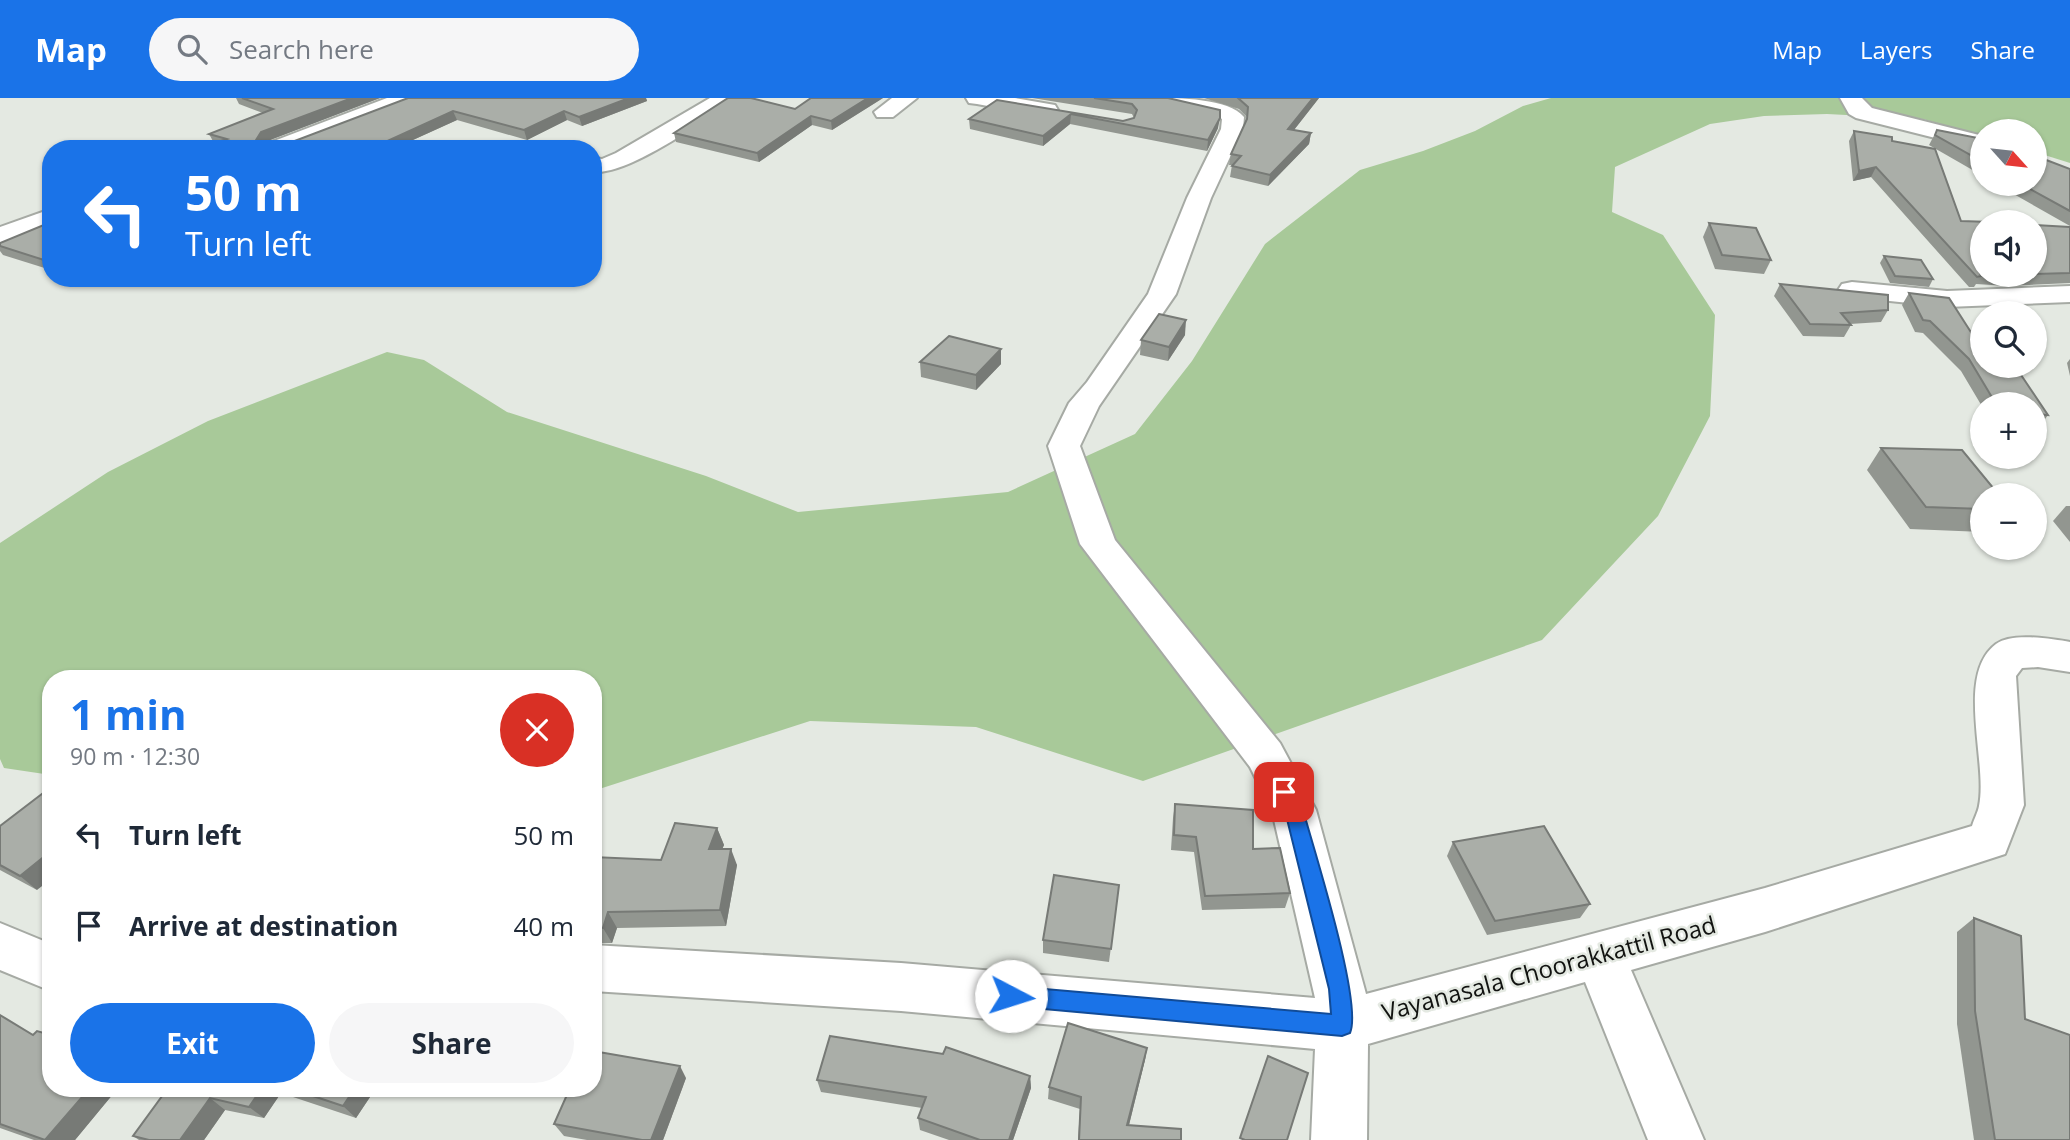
<!DOCTYPE html>
<meta charset="utf-8">
<style>
:root{--surface:#fff;--page:#f6f6f7;--text:#1f2937;--muted:#747a83;--accent:#1a73e8}
body{margin:0;font-family:"Open Sans",sans-serif;background:var(--page);color:var(--text);height:100vh;display:flex;flex-direction:column;font-size:26px;white-space:nowrap}
*{box-sizing:border-box;margin:0}
p{font-size:23px;color:var(--muted)}
.icon{flex:none;width:38px;height:38px;fill:none;stroke:currentColor;stroke-width:2;stroke-linecap:round;stroke-linejoin:round}
.map{position:relative;flex:1;overflow:hidden}
.drawer{position:absolute;left:42px;top:572px;width:560px;height:427px;display:flex;flex-direction:column;background:var(--surface);border-radius:28px;box-shadow:0 2px 5px #0004}
.drawer>*{flex:none}
.top-card{position:absolute;left:42px;top:42px;width:560px;height:147px;border-radius:28px;box-shadow:0 2px 5px #0004;background:#1a73e8;color:#fff;overflow:hidden}
.needle{width:46px;rotate:117deg}
.fabs{position:absolute;left:1970px;top:21px;display:grid;gap:14px}
.fabs a{display:grid;place-items:center;width:77px;height:77px;border-radius:50%;background:var(--surface);box-shadow:0 2px 5px #0004;font-size:35px}
.pin{position:absolute;display:grid;place-items:center;width:60px;height:60px;color:#fff;margin:-30px;border-radius:14px;box-shadow:0 4px 10px #0006}
.me{position:absolute;width:77px;margin:-38px;rotate:95deg;stroke-linejoin:round;filter:drop-shadow(0 0 5px #0008)}
.turn{display:flex;align-items:center;gap:24px;height:147px;padding:0 28px;font-size:32px}
.turn .icon{width:91px;height:91px;stroke-width:2.5}
.turn b{display:block;font-size:49px;line-height:60px}
.round{display:grid;place-items:center;flex:none;width:74px;height:74px;border-radius:37px;background:var(--page)}
.overview{display:flex;align-items:center;justify-content:space-between;height:119px;padding:0 28px}
h1{font-size:42px;font-weight:700;line-height:52px;color:var(--accent)}
.primary-button{display:flex;gap:14px;margin-top:auto;padding:14px 28px}
.primary-button a{flex:1;height:80px;border-radius:42px;background:var(--accent);color:#fff;font-size:28px;font-weight:700;line-height:80px;text-align:center}
.primary-button a+a{background:var(--page);color:var(--text)}
ul{padding:0;list-style:none}
li{display:flex;align-items:center;gap:21px;height:91px;padding:0 28px}
li div{flex:1}
li b{display:block;font-size:26px}
li em{font-style:normal}
header{display:flex;align-items:center;gap:42px;box-sizing:border-box;height:98px;padding:0 35px;background:var(--accent);color:#fff}
header strong{font-size:33px}
nav{display:flex;gap:38px;margin-inline-start:auto;font-size:24px}
.search{width:490px;height:63px;background:var(--page);display:flex;align-items:center;gap:18px;box-sizing:border-box;padding:0 24px;border-radius:38px;color:var(--muted);font-size:26px}
.map>svg:first-child{display:block}
</style>
<header>
<strong>Map</strong>
<div class="search"><svg class="icon" aria-label="search" viewBox="0 0 24 24"><circle cx="10" cy="10" r="6"/><path d="M15 15l6 6"/></svg>Search here</div>
<nav><a>Map</a><a>Layers</a><a>Share</a></nav>
</header>
<div class="map">
<svg width="2070" height="1042" viewBox="0 0 2070 1042">
<rect width="100%" height="100%" fill="#e4e9e2"/>
<path fill="#a8c999" d="M1551,0H2070V65L2035,54V33H1983V38L1923,21L1827,16L1764,18L1710,26L1615,69L1612,114L1663,137L1715,217L1710,318L1658,418L1542,542L1143,683L976,629L810,623L593,693V581H51V677L4,670L0,661V445L108,374L208,323L387,254L424,262L507,314L706,378L798,414L1008,394L1135,336L1192,263L1265,146L1360,72L1423,53L1475,33L1523,8Z"/>
<g fill="none" stroke-linecap="round" stroke-linejoin="round">
<g stroke="#a6aaa4" stroke-width="4">
<g id="minor">
<path d="M387,0H417L414,5L295,51H263L266,46Z"/>
<path d="M710,0H736L733,5C700,24 629,77 593,74V60L602,61L616,55Z"/>
<path d="M892,0H917L893,19H877L874,14Z"/>
<path d="M966,0H1015L1055,7L1058,12L1055,17L1047,19L977,6L969,5Z"/>
<path d="M1154,0C1178,0 1229,0 1244,19L1243,31L1211,100L1176,196L1099,308L1080,348L1115,442L1280,645L1316,712L1366,896L1765,790L1972,728C1974,721 1978,714 1979,708C1988,664 1955,577 1996,546C2012,534 2052,541 2070,544V574L2038,569L2022,570L2016,578L2024,707L2005,756L1765,834L1631,872L1704,1042H1648L1585,884L1368,946L1367,1042H1311L1315,951L901,913L593,893V847L901,865L1315,900L1272,713L1250,669L1080,446L1048,348L1069,305L1087,284L1148,196L1187,100L1221,31L1222,21L1217,18L1157,5Z"/>
<path d="M1840,0H1862L1872,10L1983,38V52L1856,20L1849,16Z"/>
<path d="M51,111V128L0,146V129Z"/>
<path d="M1852,184L1947,193L2070,188V204L1947,209L1842,198L1838,192L1842,186Z"/>
<path d="M0,825L51,846V893L0,872Z"/>
</g>
</g>
<use href="#minor" fill="#fff" fill-rule="evenodd"/>
</g>
<g fill="#929690">
<path d="M236,0H380L267,43L292,44L408,0H646L647,3L582,28L567,22L527,42L457,22L393,51L214,45L209,36L263,15L239,6Z"/>
<path d="M883,0L832,32L812,27L759,64L676,44L674,35L795,11Z"/>
<path d="M1032,0H1168L1218,30L1207,53L1070,26L1043,48L970,31L969,21L997,2L1123,23L1134,20L1132,16Z"/>
<path d="M1204,0H1319L1294,32L1311,35L1309,46L1268,88L1230,79L1232,67H1229L1231,56L1246,22L1247,19L1239,11Z"/>
<path d="M1937,32L1983,41V78L1929,47Z"/>
<path d="M1854,33L1892,43L1961,123L1983,124V177H2035V127L2070,129V185L2008,188L1976,186L1974,189H1969L1871,79L1853,83L1849,43Z"/>
<path d="M2070,71V128L1996,86H2035Z"/>
<path d="M51,124V172L3,157L0,153V145Z"/>
<path d="M1709,125L1771,162L1764,176L1715,171L1703,139Z"/>
<path d="M1884,158L1933,181L1929,189L1890,185L1880,165Z"/>
<path d="M477,180H505L494,186Z"/>
<path d="M1780,186L1888,212L1881,224L1850,226L1851,227L1844,239L1803,238L1774,198Z"/>
<path d="M1909,195L1949,200L1983,253V268H2015L2048,317L2039,329H2035V306H1983V310L1961,273L1923,235L1915,234L1902,207Z"/>
<path d="M1185,237L1168,263L1140,257L1141,242Z"/>
<path d="M2070,261V278L2067,265Z"/>
<path d="M920,264L1001,266L976,292L921,279Z"/>
<path d="M1881,350L1983,397V434L1910,431L1867,372Z"/>
<path d="M2066,408H2070V444L2053,423Z"/>
<path d="M1175,706L1253,751L1290,795L1285,810L1202,812L1194,754L1171,752L1173,720Z"/>
<path d="M0,728L37,792L0,772Z"/>
<path d="M717,730L724,747L722,751L737,767L726,828L617,830L612,845H593V759L661,762Z"/>
<path d="M1453,744L1590,806L1580,820L1487,837L1447,758Z"/>
<path d="M1119,787L1109,864L1043,855V842Z"/>
<path d="M1974,820L2025,921L2070,1042H1974L1957,926V834Z"/>
<path d="M0,917L51,990H118L75,1042H34L0,1030Z"/>
<path d="M1147,950L1145,962L1129,1027L1078,1042L1080,1011L1048,1001L1049,989Z"/>
<path d="M1030,978L1031,990L1013,1042H949L920,1032L918,1020L922,1010L821,994L817,982Z"/>
<path d="M686,980L663,1042H587L564,1038L554,1026Z"/>
<path d="M168,990H376L356,1020L281,995L264,1020L225,1012L204,1042H139L133,1038Z"/>
</g>
<g fill="#777a76">
<path d="M352,0H380L265,44L256,42L261,34Z"/>
<path d="M629,0H646L647,3L582,28L579,19Z"/>
<path d="M868,0H883L832,32L831,23Z"/>
<path d="M1313,0H1319L1286,42L1288,31Z"/>
<path d="M453,13L457,22L393,51H369Z"/>
<path d="M564,13L567,22L527,42L524,32Z"/>
<path d="M1071,16L1070,26L1043,48V38Z"/>
<path d="M811,18L812,27L759,64L757,55Z"/>
<path d="M1220,20L1218,30L1207,53L1208,42Z"/>
<path d="M1311,35L1309,46L1268,88L1270,77Z"/>
<path d="M1876,69L1871,79L1853,83L1859,73Z"/>
<path d="M491,180H505L494,186Z"/>
<path d="M1186,222L1185,237L1168,263L1169,249Z"/>
<path d="M1001,251V266L976,292V277Z"/>
<path d="M717,730L724,747L715,768L709,751Z"/>
<path d="M731,751L737,767L726,828L720,812Z"/>
<path d="M51,753V781L37,792L20,778Z"/>
<path d="M608,814L617,830L612,845L603,830Z"/>
<path d="M1147,950L1145,962L1126,1039L1127,1027Z"/>
<path d="M680,968L686,980L663,1042H651Z"/>
<path d="M1030,978L1031,990L1013,1042H1009Z"/>
<path d="M90,990H118L75,1042H45Z"/>
<path d="M262,990H276L281,995L264,1020L249,1009Z"/>
<path d="M355,990H376L356,1020L343,1008Z"/>
<path d="M210,1000L225,1012L204,1042H180Z"/>
</g>
<g fill="#aaaea8" stroke="#777a76" stroke-width="2">
<path d="M242,0H352L261,34L256,42L292,44L408,0H629L579,19L564,13L524,32L453,13L370,51H196L227,41L209,36L273,11Z"/>
<path d="M728,0H751L795,11L811,0H868L831,23L811,18L757,55L674,35Z"/>
<path d="M1094,0H1168L1220,12V20L1208,42L1071,16L1043,38L969,21L997,2L1123,23L1134,20L1137,12L1132,6Z"/>
<path d="M1238,0H1313L1288,31L1311,35L1270,77L1232,68L1241,58L1231,56L1247,21L1248,9Z"/>
<path d="M1937,32L1983,41V64L1935,37Z"/>
<path d="M1854,33L1892,39V43L1935,51L1961,123L1991,124H1983V175H1980L1981,178L1977,179L1876,69L1859,73Z"/>
<path d="M2041,60L2070,71V113L2021,86H2035V61Z"/>
<path d="M51,124V162L47,163L0,148V145Z"/>
<path d="M1709,125L1756,130L1771,162L1722,157Z"/>
<path d="M2035,127L2070,129V175L2035,176Z"/>
<path d="M1884,158L1921,162L1933,181L1895,178Z"/>
<path d="M1780,186L1888,197V212L1841,215L1851,227L1810,226Z"/>
<path d="M1909,195L1949,200L1983,253V268H2015L2048,317L2035,316V306H1996L1969,261L1930,223L1923,222Z"/>
<path d="M1159,216L1186,222L1169,249L1141,242Z"/>
<path d="M949,238L1001,251L976,277L920,264Z"/>
<path d="M1881,350L1962,352L1999,397H1983V411L1926,409Z"/>
<path d="M51,689V753L20,778L0,767V728Z"/>
<path d="M1175,706L1253,712V751L1280,750L1290,795L1205,798L1196,739L1174,737Z"/>
<path d="M675,725L717,730L709,751H731L720,812L608,814L603,830L593,829V759L661,762Z"/>
<path d="M1544,728L1590,806L1495,823L1453,744Z"/>
<path d="M1054,777L1119,787L1111,851L1043,842Z"/>
<path d="M1974,820L2021,838L2025,921L2070,937V1042H1995L1975,913Z"/>
<path d="M0,917L33,937L37,933L51,937V990H90L45,1042L0,1026Z"/>
<path d="M1068,925L1147,950L1127,1027L1181,1031V1042H1079L1081,999L1049,989Z"/>
<path d="M830,938L943,956L946,949L1030,978L1009,1042H980L918,1020L926,999L817,982Z"/>
<path d="M593,953L680,968L651,1042H642L554,1026L570,990H593Z"/>
<path d="M1268,958L1308,975L1287,1042H1245L1240,1040Z"/>
<path d="M168,990H262L249,1009L210,1000L180,1042H149L133,1038Z"/>
<path d="M289,990H355L343,1008Z"/>
</g>
<path fill="#1a73e8" stroke="#114b97" stroke-width="2" d="M1284,686L1291,689L1303,712C1314,752 1363,905 1350,935L1342,938L1011,908L1004,906L1001,898L1004,891L1011,888L1331,916L1329,891L1285,713L1275,694L1278,689Z"/>
<g text-anchor="middle" stroke-width="5" stroke-linejoin="round" paint-order="stroke">
<g font-size="24" fill="#121311" stroke="#e4e9e2">
<text transform="translate(1549 871) rotate(-15)" y="8">Vayanasala Choorakkattil Road</text>
</g>
</g>
</svg>
<div class="fabs">
<a><svg class="needle" viewBox="-14 -14 28 28"><path d="M0-13l5 13h-10z" fill="#e53935"/><path d="M0 13l5-13h-10z" fill="#747a83"/></svg></a>
<a><svg class="icon" aria-label="sound" viewBox="0 0 24 24"><path d="M4 9h4l5-4v14l-5-4H4zM17 9q2 3 0 6"/></svg></a>
<a><svg class="icon" aria-label="search" viewBox="0 0 24 24"><circle cx="10" cy="10" r="6"/><path d="M15 15l6 6"/></svg></a>
<a>+</a>
<a>−</a>
</div>
<div class="pin" style="left:1284px;top:694px;background:#d93025"><svg class="icon" aria-label="arrive" viewBox="0 0 24 24"><path d="M6 21V4h12l-3 4 3 4H6"/></svg></div>
<svg class="me" style="left:1011px;top:898px" viewBox="-20 -20 40 40"><circle r="19" fill="#fff"/><path d="M0-13L10 11 0 6-10 11z" fill="#1a73e8"/></svg>
<div class="top-card">
<div class="turn"><svg class="icon" aria-label="left" viewBox="0 0 24 24"><path d="M17 20v-9H6M10 6l-5 5 5 5"/></svg><div><b>50 m</b>Turn left</div></div>
</div>
<section class="drawer">
<div class="overview"><div><h1>1 min</h1><p>90 m · 12:30</p></div><a class="round" style="background:#d93025;color:#fff"><svg class="icon" aria-label="close" viewBox="0 0 24 24"><path d="M6 6l12 12M18 6L6 18"/></svg></a></div>
<ul>
<li><svg class="icon" aria-label="left" viewBox="0 0 24 24"><path d="M17 20v-9H6M10 6l-5 5 5 5"/></svg><div><b>Turn left</b></div><em>50 m</em></li>
<li><svg class="icon" aria-label="arrive" viewBox="0 0 24 24"><path d="M6 21V4h12l-3 4 3 4H6"/></svg><div><b>Arrive at destination</b></div><em>40 m</em></li>
</ul>
<div class="primary-button"><a>Exit</a><a>Share</a></div>
</section>
</div>
